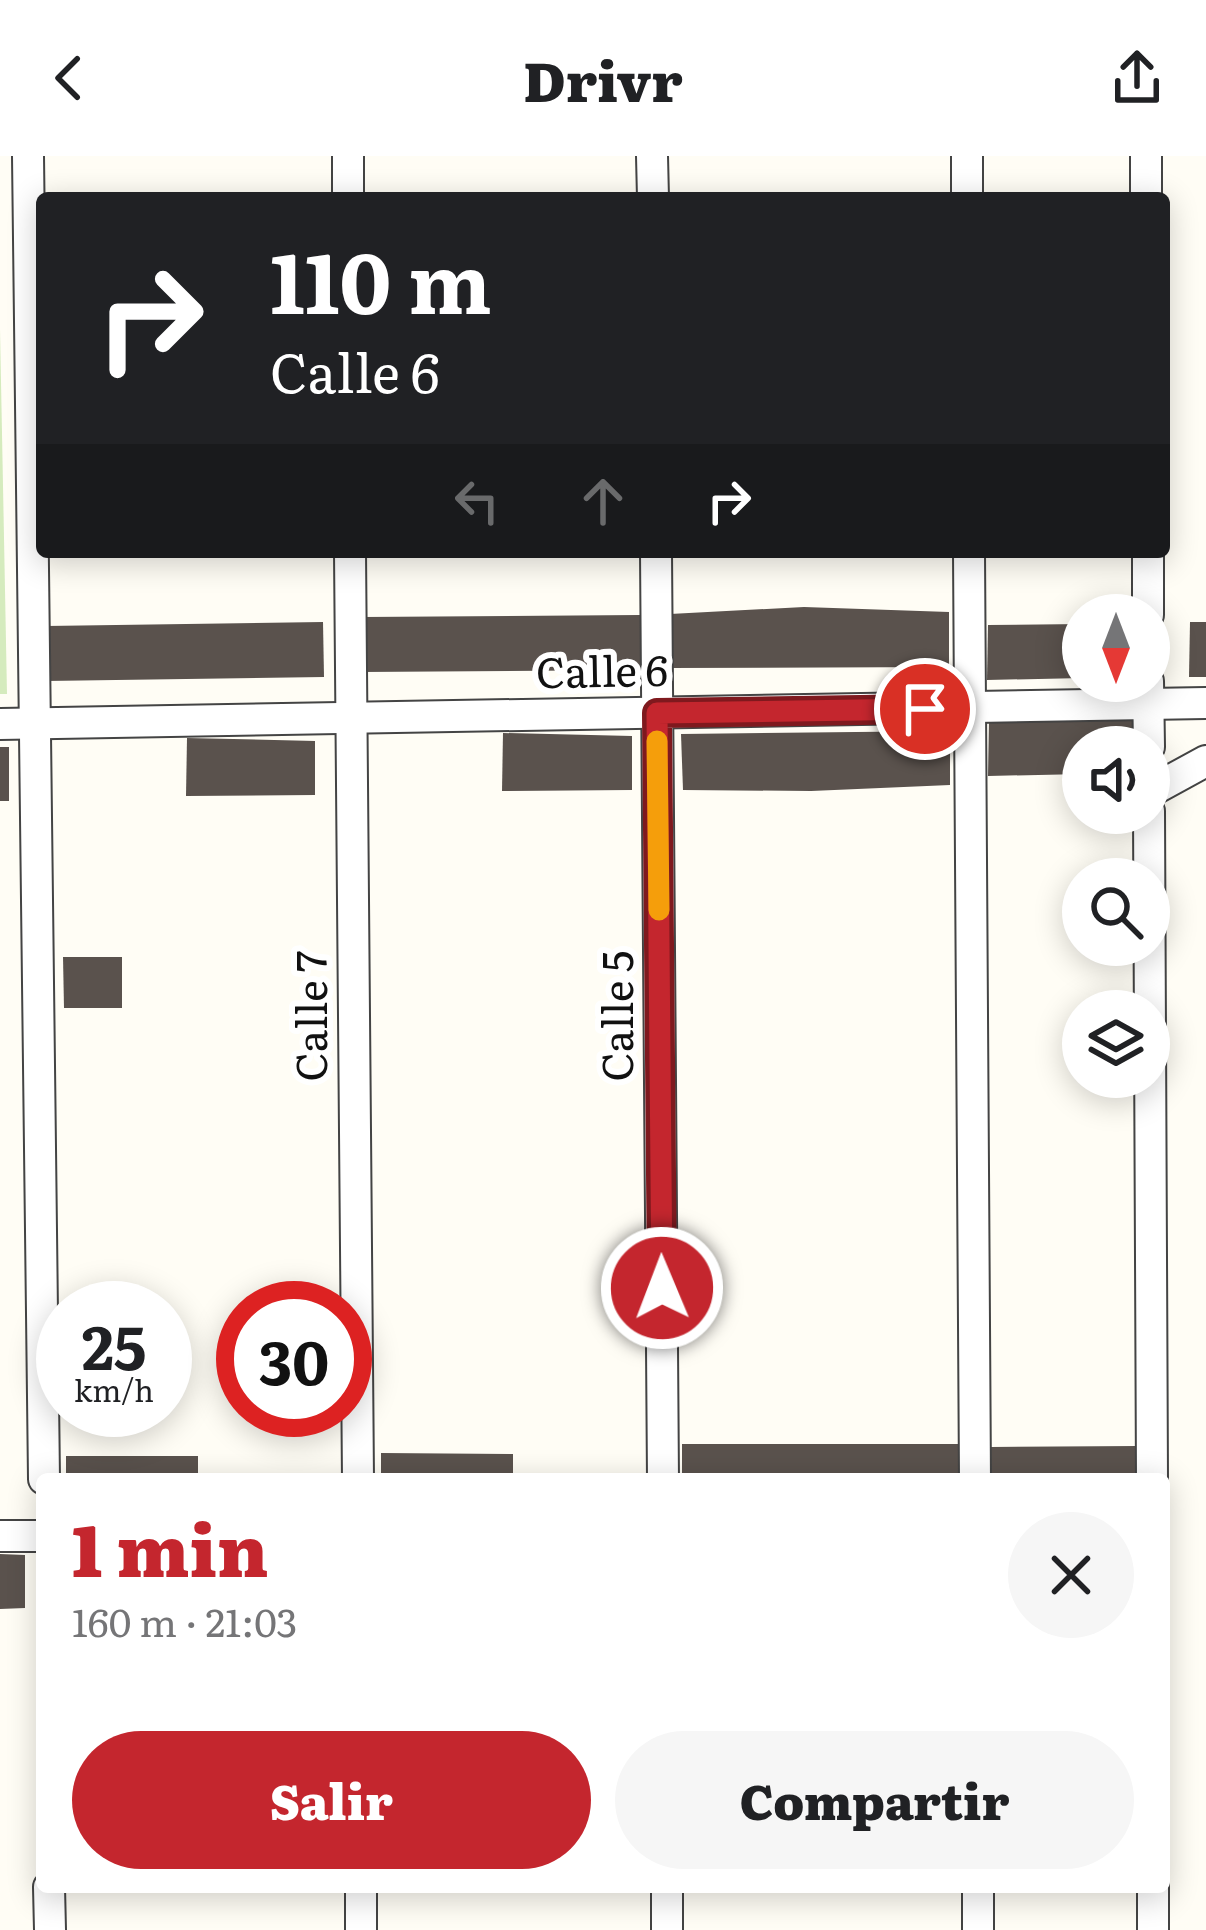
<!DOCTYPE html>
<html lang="es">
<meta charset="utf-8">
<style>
:root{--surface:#fff;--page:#f6f6f6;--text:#202124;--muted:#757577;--accent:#c4262e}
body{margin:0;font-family:Literata,serif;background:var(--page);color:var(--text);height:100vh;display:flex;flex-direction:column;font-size:45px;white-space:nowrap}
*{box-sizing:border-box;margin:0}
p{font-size:39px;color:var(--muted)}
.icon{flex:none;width:66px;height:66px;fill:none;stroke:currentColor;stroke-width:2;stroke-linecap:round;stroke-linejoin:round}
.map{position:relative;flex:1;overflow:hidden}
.sheet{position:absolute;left:36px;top:1317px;width:1134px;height:420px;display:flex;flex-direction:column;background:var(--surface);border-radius:12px;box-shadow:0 6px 30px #0003}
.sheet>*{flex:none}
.hud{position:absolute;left:36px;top:36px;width:1134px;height:366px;border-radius:12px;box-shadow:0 6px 30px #0003;background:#202124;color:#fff;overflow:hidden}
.needle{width:78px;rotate:180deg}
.tools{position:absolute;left:1062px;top:438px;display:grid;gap:24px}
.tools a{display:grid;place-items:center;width:108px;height:108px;border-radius:50%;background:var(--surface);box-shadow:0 6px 30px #0003;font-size:60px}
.speed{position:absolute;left:36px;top:1125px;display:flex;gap:24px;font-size:60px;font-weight:700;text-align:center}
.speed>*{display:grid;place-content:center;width:156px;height:156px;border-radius:50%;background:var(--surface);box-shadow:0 6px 30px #0003;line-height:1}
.speed small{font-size:30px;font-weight:400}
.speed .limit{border:18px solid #d22;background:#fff;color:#111}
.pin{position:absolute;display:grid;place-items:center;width:102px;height:102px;color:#fff;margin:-51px;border:6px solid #fff;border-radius:50%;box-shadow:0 3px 12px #0007}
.me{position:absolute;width:132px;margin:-66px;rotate:359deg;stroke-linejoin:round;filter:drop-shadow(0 0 9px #0008)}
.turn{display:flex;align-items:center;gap:42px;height:252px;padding:0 36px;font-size:54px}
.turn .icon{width:156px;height:156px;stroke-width:2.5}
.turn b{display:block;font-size:84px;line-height:102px}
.lanes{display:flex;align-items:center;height:114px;padding:0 36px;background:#0003;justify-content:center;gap:60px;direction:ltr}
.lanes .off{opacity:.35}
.round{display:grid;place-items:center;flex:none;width:126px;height:126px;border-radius:63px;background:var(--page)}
.summary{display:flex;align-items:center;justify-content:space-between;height:204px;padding:0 36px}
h1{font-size:72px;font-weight:800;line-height:90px;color:var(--accent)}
.action{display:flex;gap:24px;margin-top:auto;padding:24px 36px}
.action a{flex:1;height:138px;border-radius:72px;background:var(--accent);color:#fff;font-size:48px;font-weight:800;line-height:138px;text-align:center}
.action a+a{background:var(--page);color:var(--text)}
header{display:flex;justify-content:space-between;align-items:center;height:156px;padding:0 36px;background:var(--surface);font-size:54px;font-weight:800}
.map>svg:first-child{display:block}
</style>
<header><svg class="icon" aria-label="back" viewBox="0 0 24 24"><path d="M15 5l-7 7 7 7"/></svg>Drivr<svg class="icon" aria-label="share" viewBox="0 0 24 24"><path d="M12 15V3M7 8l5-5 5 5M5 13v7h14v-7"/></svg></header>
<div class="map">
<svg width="1206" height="1774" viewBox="0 0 1206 1774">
<rect width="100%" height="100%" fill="#fffdf5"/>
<path fill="#d5ebbd" d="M0,173L7,538H0Z"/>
<g fill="#5a524d">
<path d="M804,451L949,456V511L669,512L670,458Z"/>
<path d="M640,459V514L362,516L363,461Z"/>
<path d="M323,466L324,521L46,525V470Z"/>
<path d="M1190,466H1206V521H1189Z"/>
<path d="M1083,468V522L987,524L988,469Z"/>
<path d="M1136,563V591H1083V618L988,620L989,565Z"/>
<path d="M950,575V629L811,635L683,634L681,578Z"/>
<path d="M503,577L632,580V634L502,635Z"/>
<path d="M187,582L315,585V639L186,640Z"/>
<rect x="0" y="591" width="9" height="54"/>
<path d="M63,801H122V852H64Z"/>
<rect x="682" y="1288" width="279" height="35"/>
<path d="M1138,1290V1323H990L991,1291Z"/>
<path d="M381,1297L513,1298V1323H381Z"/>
<rect x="66" y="1300" width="132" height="23"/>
<path d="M0,1398L25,1399V1452L0,1453Z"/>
</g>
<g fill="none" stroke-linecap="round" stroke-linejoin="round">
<g stroke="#444" stroke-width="34">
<g id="street">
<path d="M28,0L44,1323"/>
<path d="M348,0V42"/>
<path d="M652,0L653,42"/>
<path d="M967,0V42"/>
<path d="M1146,0V42"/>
<path d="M350,396L358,1323"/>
<path d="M656,396L663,1323"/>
<path d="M969,396L975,1323"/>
<path d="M1148,396V459"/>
<path d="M1148,525L1149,591"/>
<path d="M0,568L1206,547"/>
<path d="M1149,636L1206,605"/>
<path d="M1149,655L1152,1323"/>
<path d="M0,1380H42"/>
<path d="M49,1731L50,1774"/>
<path d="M361,1731V1774"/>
<path d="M667,1731V1774"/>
<path d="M978,1731V1774"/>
<path d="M1153,1731V1774"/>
</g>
</g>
<use href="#street" stroke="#fff" stroke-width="30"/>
</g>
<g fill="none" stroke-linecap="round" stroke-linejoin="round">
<g stroke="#7f191e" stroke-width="30">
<path id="route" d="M662,1132L657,557L925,553"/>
</g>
<use href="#route" stroke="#c4262e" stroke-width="21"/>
<path stroke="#f59e0b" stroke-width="21" d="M657,585L659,754"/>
</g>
<g text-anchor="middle" stroke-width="12" stroke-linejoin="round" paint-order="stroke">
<g font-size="42" fill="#111" stroke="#fff">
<text transform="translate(602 516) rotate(-1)" y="15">Calle 6</text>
<text transform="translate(312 860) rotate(-90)" y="15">Calle 7</text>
<text transform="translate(618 860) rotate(-90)" y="15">Calle 5</text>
</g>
</g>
</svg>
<div class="tools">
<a><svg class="needle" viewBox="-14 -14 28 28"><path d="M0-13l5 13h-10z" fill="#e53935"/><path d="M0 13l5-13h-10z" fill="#757577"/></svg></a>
<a><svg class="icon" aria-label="sound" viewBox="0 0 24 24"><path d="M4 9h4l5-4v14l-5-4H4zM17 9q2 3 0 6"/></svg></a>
<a><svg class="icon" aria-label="search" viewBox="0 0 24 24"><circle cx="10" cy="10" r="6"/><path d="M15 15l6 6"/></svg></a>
<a><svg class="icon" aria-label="layers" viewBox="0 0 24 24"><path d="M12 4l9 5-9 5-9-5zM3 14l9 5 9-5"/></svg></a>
</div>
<div class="speed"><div>25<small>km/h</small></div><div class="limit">30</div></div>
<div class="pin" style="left:925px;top:553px;background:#d93025"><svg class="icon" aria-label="arrive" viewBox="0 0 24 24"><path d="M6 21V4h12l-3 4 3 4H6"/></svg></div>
<svg class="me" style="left:662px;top:1132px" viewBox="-20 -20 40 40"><circle r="17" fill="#c4262e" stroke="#fff" stroke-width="3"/><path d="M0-11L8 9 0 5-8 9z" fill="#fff"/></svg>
<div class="hud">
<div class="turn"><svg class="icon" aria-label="right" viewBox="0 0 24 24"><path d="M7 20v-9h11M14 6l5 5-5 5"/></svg><div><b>110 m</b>Calle 6</div></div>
<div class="lanes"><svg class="icon off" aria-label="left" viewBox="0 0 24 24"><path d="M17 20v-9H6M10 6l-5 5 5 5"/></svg><svg class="icon off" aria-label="ahead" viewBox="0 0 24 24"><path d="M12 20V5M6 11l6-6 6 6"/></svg><svg class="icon" aria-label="right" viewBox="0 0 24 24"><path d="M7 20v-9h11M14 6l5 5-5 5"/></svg></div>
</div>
<section class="sheet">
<div class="summary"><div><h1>1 min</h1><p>160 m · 21:03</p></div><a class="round"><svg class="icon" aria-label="close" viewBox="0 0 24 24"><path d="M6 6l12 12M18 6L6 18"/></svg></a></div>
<div class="action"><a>Salir</a><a>Compartir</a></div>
</section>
</div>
